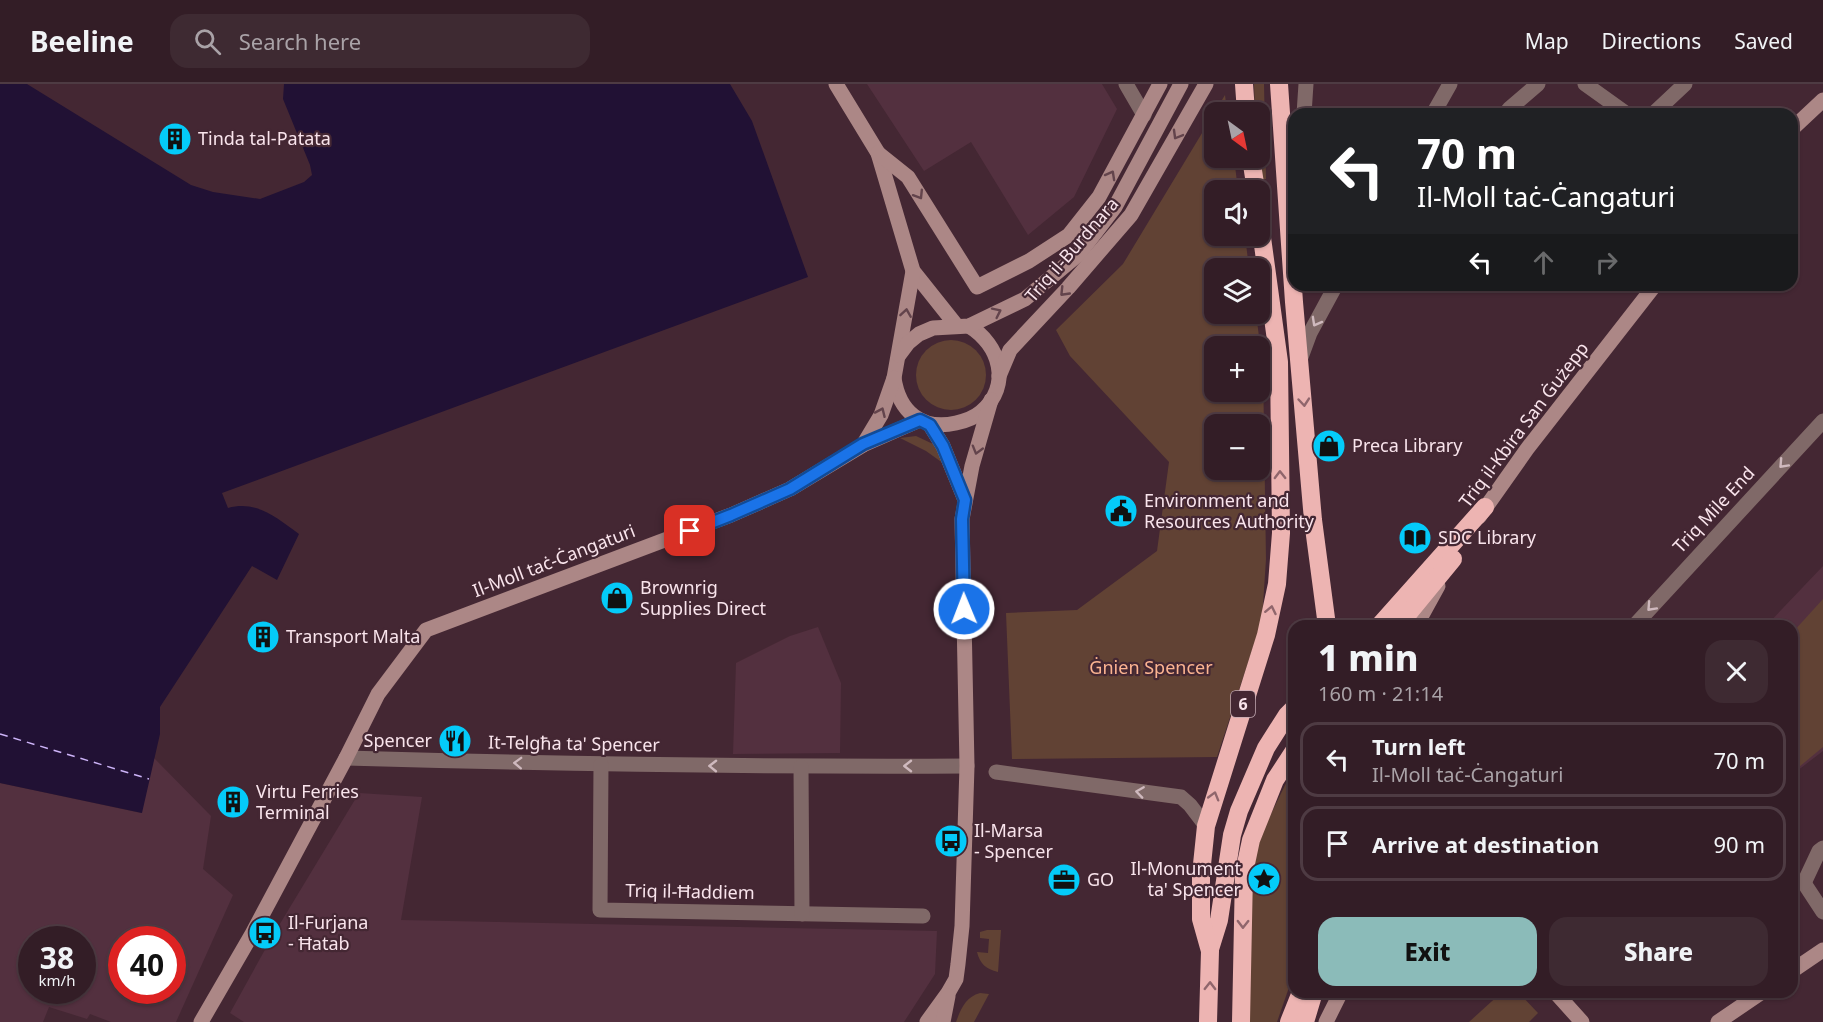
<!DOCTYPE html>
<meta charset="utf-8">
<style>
:root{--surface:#331d26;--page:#3e2a32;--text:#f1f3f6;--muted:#a9a2a7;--line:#4e3b43;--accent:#8bbbb9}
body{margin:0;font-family:"Noto Sans",sans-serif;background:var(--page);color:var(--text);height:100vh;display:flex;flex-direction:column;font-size:22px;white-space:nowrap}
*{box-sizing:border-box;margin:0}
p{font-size:20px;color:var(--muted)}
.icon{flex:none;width:33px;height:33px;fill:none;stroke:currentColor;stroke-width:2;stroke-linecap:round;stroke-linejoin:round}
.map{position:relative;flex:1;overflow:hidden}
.sheet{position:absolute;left:1288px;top:536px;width:510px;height:378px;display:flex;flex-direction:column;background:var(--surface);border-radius:18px;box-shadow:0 2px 4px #0004,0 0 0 2px var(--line)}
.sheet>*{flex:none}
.top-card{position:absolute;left:1288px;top:24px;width:510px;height:183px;border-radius:18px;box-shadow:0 2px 4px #0004,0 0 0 2px var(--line);background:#202124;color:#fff;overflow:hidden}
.needle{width:39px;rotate:147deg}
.buttons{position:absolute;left:1204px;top:18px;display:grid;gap:12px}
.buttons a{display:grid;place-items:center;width:66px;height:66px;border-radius:12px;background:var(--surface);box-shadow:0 2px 4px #0004,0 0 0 2px var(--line);font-size:30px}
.speed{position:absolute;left:18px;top:842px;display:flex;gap:12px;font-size:30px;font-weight:700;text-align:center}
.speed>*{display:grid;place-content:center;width:78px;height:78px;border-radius:50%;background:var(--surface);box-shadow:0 2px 4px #0004,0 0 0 2px var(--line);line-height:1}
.speed small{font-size:15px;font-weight:400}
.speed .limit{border:9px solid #d22;background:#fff;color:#111}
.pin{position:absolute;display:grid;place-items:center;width:51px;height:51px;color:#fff;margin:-26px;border-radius:12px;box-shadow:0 3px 9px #0006}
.me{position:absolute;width:66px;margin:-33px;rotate:359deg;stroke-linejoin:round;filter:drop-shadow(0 0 4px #0008)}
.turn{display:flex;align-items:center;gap:21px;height:126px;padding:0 30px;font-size:27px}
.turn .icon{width:78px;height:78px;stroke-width:2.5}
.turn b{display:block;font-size:42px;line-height:51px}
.lanes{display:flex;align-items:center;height:57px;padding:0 30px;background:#0003;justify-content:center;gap:30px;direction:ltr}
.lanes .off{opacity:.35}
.round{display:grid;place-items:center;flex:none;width:63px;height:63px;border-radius:18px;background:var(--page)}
.head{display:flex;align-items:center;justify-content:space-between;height:102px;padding:0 30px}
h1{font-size:36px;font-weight:800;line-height:45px}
.primary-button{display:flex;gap:12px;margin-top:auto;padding:12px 30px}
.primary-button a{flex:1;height:69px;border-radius:18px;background:var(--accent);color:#111;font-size:24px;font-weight:800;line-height:69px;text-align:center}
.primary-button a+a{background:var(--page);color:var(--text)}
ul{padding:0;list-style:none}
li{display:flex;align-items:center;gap:18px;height:75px;margin:0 12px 9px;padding:0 18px;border:3px solid var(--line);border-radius:18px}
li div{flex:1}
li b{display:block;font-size:22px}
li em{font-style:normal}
header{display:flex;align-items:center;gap:36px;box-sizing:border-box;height:84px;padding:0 30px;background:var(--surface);border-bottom:2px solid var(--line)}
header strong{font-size:28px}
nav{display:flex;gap:33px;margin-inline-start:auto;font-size:21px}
.search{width:420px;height:54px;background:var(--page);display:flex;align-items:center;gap:15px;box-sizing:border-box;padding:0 21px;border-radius:18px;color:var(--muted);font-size:22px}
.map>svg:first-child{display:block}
</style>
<header>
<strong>Beeline</strong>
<div class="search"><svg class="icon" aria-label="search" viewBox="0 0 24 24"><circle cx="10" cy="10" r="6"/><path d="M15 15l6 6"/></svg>Search here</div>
<nav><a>Map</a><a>Directions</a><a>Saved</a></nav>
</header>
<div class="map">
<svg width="1823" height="938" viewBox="0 0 1823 938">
<rect width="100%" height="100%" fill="#442733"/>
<g fill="#53303f" fill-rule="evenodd">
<path d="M867,0H1102L1117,25L1074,113L1028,151L971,58L924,87Z"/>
<path d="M1823,482V667L1793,690L1792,542H1766Z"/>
<path d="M818,543L841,599L840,669L733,670L736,579L790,552Z"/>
<path d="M154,674L211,732L203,785L233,811L176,938H111L90,930L87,935L49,923L43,938H0V699L141,729ZM32,855H82V906H32ZM122,855H172V906H122Z"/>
<path d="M359,709L422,713L401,836L937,847L935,890L904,938H244L230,929L272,853Z"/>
</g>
<g fill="#614234" fill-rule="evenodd">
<path d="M1254,0H1264L1266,95L1260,96V28H1255Z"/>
<path d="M1225,11L1227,28H1215V74H1234L1238,106H1215V152H1245L1249,184H1215V230H1256L1263,282L1266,475L1262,536L1217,673L1012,675L1006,529L1077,526L1157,467L1169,378L1070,272L1056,246L1123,180ZM1215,262H1260V308H1215ZM1215,340H1260V386H1215Z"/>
<circle cx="951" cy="291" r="35"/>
<path d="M916,352L933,360L947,382L926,367L900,354Z"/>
<path d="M1823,515V663L1793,688V548Z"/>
<path d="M1294,683V889L1277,938H1250V807L1259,754Z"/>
<path d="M987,846H1001L998,888C986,885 980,880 977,868L988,869L989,855L980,854V848Z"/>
<path d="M1502,908H1518L1538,929L1529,938H1469Z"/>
<path d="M980,909L989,910L974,938H956C961,924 966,913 980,909Z"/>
</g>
<path fill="#211134" d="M0,0H27L191,101L213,108L260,115L304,98L312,91L310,81L283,15L284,0H730L752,37L808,193L222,409L228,424C257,416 277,434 299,450L277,496L252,482L160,623V650L142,729L0,699Z"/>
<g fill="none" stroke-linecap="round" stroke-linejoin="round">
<path stroke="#cdb4f8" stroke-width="1.5" stroke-dasharray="8 6" stroke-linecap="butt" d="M0,650L149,695"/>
<g stroke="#806968" stroke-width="15">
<path d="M1126,0L1144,31"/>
<path d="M1585,0L1627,30"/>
<path d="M1509,25L1538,0"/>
<path d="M1304,30L1306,0"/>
<path d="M1433,30L1450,0"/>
<path d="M1653,30L1685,0"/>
<path d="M1300,276L1310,249L1336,201"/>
<path d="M1634,542L1823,337"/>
<path d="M346,674C553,680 760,683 967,682"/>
<path d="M601,681L600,826L923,832"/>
<path d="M801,683L802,830"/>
<path d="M996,688L1181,713L1190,721L1206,742"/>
<path d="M1792,799H1804L1823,828"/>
<path d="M1804,799L1819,767L1823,764"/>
</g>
<g stroke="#ac8786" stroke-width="15">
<path d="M836,0L878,69L913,187L956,241"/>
<path d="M1792,45L1823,16"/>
<path d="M878,69L908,93L977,203L1029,177L1069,151L1099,113L1160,0"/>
<path d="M913,187L894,294C899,327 921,347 956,339C965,337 974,334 981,328C1012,301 1000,261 969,242"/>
<path d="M899,271L908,259L919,250L933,244L969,242L1025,215L1079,170L1115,123L1181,0"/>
<path d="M999,292L1010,266L1068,204L1131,131L1206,0"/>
<path d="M930,341L943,362L965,416"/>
<path d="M863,361L881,331L894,294"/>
<path d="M1479,433L1527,365L1655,201"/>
<path d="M1416,542L1438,502"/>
<path d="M1792,887L1823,866"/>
<path d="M1555,908L1582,938"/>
<path d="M201,938L252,850L346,674L378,610L426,546L731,431L790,405L863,361L920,336"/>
<path d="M927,938L948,909L956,895L958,880L962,842L967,682L962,435L972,382L991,316"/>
<path d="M943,938L948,912"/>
<path d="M1326,938L1341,908"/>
<path d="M1718,938L1762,908"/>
</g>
<g stroke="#edb4b2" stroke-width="18">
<path d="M1244,0L1246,28"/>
<path d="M1279,0L1294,218L1313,436L1327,542"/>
<path d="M1251,74L1256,106"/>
<path d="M1379,542L1485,423"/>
<path d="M1398,542L1453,475"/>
<path d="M1210,865L1219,836L1232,751L1239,727L1266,664L1287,631L1294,624"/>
<path d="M1208,938L1210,867L1201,835V790L1206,742L1266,551L1277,500L1281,449L1279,278L1260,139"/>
<path d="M1241,938L1244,789L1251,756L1275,696L1294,667"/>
<path d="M1289,938L1301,908"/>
<path d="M1305,938L1314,908"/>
</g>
</g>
<defs><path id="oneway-chevron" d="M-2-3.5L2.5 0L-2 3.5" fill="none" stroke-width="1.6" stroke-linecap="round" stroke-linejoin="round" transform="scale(1.5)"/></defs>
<g stroke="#63444c">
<use href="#oneway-chevron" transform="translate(1177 51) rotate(120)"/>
<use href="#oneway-chevron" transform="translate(1111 91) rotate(-61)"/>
<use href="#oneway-chevron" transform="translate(919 111) rotate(58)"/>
<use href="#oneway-chevron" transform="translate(1064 208) rotate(134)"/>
<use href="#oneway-chevron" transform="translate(997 228) rotate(-26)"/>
<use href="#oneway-chevron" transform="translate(906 229) rotate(-81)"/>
<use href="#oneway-chevron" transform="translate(881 328) rotate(-66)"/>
<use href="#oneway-chevron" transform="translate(977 366) rotate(106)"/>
</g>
<g stroke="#cfb9be">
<use href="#oneway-chevron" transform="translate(1316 238) rotate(119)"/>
<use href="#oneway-chevron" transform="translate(1783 380) rotate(133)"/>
<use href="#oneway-chevron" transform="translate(1651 523) rotate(133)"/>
<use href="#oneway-chevron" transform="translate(518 679) rotate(-178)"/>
<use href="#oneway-chevron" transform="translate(713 682) rotate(-179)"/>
<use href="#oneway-chevron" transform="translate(908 682) rotate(180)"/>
<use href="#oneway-chevron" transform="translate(1140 708) rotate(-172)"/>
</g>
<g stroke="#90666c">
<use href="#oneway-chevron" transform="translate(1304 318) rotate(85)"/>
<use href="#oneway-chevron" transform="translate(1280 391) rotate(-91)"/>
<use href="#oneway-chevron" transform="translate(1271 526) rotate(-78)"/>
<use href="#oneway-chevron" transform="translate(1214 712) rotate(-74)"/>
<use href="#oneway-chevron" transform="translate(1243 840) rotate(91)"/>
<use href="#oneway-chevron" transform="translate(1210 902) rotate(-89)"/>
</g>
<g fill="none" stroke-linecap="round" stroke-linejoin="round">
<g stroke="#114b97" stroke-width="15">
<path id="route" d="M690,447L731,431L790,405L863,360L920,336L930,341L943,362L965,416L962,435L964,525"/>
</g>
<use href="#route" stroke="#1a73e8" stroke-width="10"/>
</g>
<defs>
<g id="building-disc" transform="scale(1.725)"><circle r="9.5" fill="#04cbf9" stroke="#442733"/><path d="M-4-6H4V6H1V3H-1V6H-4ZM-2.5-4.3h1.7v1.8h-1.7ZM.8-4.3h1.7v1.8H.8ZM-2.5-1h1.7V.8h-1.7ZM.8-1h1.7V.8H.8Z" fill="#111"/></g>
<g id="shop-disc" transform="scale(1.725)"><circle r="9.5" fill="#04cbf9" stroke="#442733"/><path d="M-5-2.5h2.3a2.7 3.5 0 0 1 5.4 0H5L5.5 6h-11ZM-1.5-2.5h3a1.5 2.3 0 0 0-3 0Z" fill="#111"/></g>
<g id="civic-disc" transform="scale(1.725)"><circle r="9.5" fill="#04cbf9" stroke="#442733"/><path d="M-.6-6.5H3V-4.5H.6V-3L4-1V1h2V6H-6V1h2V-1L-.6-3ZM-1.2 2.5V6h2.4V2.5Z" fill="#111"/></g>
<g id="library-disc" transform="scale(1.725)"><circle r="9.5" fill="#04cbf9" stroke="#442733"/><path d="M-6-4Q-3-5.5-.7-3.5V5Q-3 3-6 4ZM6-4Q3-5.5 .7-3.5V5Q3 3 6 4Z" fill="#111"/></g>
<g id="restaurant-disc" transform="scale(1.725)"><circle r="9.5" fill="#04cbf9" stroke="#442733"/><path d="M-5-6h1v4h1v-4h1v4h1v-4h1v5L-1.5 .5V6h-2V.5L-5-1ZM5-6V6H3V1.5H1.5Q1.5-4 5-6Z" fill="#111"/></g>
<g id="bus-disc" transform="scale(1.725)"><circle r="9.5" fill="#04cbf9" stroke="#442733"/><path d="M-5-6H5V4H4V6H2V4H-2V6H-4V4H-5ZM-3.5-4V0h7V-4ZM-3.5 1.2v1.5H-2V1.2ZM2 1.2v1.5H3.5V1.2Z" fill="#111"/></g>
<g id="sight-disc" transform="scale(1.725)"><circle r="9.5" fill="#04cbf9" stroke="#442733"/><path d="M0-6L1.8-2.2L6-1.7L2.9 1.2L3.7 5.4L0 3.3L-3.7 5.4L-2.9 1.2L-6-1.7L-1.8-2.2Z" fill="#111"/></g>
<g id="office-disc" transform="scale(1.725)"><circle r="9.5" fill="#04cbf9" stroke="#442733"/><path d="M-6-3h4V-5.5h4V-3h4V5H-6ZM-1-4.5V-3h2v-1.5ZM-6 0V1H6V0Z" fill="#111"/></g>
</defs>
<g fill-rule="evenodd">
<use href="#building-disc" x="175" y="55"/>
<use href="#shop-disc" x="1329" y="362"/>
<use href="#civic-disc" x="1121" y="427"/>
<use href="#library-disc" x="1415" y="454"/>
<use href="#shop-disc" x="617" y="514"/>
<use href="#building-disc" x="263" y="553"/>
<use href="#restaurant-disc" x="455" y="657"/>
<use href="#building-disc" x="233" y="718"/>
<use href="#bus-disc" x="951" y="757"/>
<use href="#sight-disc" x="1264" y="795"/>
<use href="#office-disc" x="1064" y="796"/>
<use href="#bus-disc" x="265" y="849"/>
</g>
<g text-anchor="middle" stroke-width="4.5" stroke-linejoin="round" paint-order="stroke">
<rect fill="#442733" stroke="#c3abb4" stroke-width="1.5" x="1231" y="607" width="24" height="26" rx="4.5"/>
<g font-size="16" font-weight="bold" fill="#f9e4ec">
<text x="1243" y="626">6</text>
</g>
<g font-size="18" fill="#f9e4ec" stroke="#442733" text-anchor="start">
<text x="198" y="61">Tinda tal-Patata</text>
<text x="1352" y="368">Preca Library</text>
<text x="1144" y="423">Environment and<tspan x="1144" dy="21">Resources Authority</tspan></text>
<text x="1438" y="460">SDC Library</text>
<text x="640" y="510">Brownrig<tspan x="640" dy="21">Supplies Direct</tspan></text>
<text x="286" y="559">Transport Malta</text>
<text x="432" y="663" text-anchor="end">Spencer</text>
<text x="256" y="714">Virtu Ferries<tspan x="256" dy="21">Terminal</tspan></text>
<text x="974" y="753">Il-Marsa<tspan x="974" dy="21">- Spencer</tspan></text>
<text x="1241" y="791" text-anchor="end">Il-Monument<tspan x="1241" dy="21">ta' Spencer</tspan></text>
<text x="1087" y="802">GO</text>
<text x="288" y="845">Il-Furjana<tspan x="288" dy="21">- Ħatab</tspan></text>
</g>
<g font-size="18" fill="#f9e4ec" stroke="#442733">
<text transform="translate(1072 166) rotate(-49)" y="6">Triq il-Burdnara</text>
<text transform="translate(1524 341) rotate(-53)" y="6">Triq il-Kbira San Ġużepp</text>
<text transform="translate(1714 426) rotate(-47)" y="6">Triq Mile End</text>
<text transform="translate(554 477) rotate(-21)" y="6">Il-Moll taċ-Ċangaturi</text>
<text transform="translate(574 660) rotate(1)" y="6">It-Telgħa ta' Spencer</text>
<text transform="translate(690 808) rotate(1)" y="6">Triq il-Ħaddiem</text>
</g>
<g font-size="18" fill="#fcb491" stroke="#442733">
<text x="1151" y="590">Ġnien Spencer</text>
</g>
</g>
</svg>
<div class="buttons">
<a><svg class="needle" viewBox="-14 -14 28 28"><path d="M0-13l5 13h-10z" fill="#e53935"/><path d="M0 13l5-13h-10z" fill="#a9a2a7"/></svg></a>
<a><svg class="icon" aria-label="sound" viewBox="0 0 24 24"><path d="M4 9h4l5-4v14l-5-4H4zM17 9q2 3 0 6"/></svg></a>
<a><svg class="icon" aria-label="layers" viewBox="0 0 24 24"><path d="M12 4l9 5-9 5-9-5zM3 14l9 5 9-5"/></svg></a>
<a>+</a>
<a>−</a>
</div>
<div class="speed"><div>38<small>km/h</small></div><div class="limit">40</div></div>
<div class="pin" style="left:690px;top:447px;background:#d93025"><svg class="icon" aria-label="arrive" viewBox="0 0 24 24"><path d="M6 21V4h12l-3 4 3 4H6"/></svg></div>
<svg class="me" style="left:964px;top:525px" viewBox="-20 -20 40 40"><circle r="17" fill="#1a73e8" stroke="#fff" stroke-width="3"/><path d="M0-11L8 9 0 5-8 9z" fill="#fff"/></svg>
<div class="top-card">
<div class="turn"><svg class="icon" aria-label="left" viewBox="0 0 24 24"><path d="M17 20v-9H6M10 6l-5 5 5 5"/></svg><div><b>70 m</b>Il-Moll taċ-Ċangaturi</div></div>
<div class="lanes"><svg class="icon" aria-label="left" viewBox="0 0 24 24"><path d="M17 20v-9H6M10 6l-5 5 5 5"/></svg><svg class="icon off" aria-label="ahead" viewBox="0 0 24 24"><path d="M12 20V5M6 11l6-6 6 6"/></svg><svg class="icon off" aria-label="right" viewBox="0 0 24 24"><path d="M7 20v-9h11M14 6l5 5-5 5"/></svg></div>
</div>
<section class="sheet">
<div class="head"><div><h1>1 min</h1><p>160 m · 21:14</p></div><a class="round"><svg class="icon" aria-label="close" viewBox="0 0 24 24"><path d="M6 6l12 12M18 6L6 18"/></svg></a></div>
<ul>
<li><svg class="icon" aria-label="left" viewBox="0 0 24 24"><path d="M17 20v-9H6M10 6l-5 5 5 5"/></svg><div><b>Turn left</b><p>Il-Moll taċ-Ċangaturi</p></div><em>70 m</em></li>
<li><svg class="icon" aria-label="arrive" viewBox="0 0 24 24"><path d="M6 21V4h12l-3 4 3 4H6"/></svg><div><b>Arrive at destination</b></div><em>90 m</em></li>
</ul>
<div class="primary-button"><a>Exit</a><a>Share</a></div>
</section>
</div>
